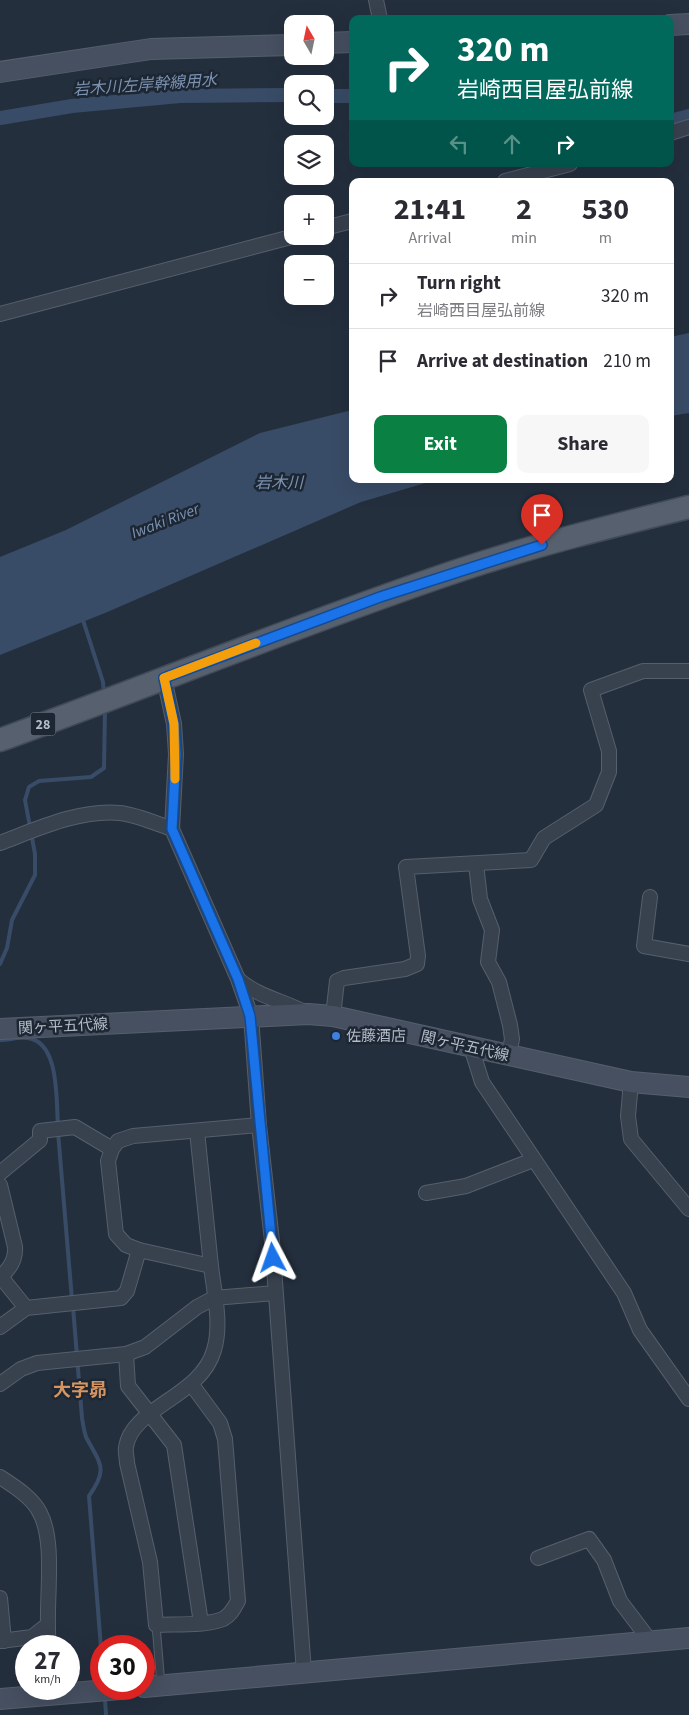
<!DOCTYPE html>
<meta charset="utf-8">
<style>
:root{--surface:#fff;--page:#f7f7f7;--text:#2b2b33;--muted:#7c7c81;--line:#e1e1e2;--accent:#0b8043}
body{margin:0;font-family:"Source Sans 3","Noto Sans JP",sans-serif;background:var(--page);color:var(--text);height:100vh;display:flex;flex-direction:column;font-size:19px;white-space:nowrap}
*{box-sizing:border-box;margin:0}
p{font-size:16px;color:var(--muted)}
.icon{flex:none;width:28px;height:28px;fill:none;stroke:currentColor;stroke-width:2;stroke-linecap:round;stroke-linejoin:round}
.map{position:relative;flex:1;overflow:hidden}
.drawer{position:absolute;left:349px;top:178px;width:325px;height:305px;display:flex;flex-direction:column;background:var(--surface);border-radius:10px;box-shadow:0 5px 20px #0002}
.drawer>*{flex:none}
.hud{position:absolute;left:349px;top:15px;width:325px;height:152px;border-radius:10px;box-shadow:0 5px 20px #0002;background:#00695c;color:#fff;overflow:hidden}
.needle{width:32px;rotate:351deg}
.fabs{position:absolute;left:284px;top:15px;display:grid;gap:10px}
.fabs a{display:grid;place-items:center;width:50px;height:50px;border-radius:10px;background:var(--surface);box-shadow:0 5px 20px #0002;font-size:25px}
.speed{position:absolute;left:15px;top:1635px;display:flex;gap:10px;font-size:25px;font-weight:700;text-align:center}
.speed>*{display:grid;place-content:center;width:65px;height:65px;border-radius:50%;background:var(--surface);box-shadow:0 5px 20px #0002;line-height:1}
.speed small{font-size:12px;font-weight:400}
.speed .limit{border:8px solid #d22;background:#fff;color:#111}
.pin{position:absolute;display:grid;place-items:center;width:42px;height:42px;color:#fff;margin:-51px -21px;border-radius:50% 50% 50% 0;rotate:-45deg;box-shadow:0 0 5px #0007}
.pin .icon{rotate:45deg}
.me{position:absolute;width:55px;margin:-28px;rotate:356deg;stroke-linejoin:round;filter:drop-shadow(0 0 4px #0008)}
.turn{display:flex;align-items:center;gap:18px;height:105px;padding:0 25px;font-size:22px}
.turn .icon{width:65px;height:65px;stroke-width:2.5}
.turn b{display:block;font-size:35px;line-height:42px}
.lanes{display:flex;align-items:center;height:48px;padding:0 25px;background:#0003;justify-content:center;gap:25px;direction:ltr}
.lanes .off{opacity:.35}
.eta{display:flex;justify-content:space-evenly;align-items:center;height:85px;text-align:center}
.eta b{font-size:30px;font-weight:700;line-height:35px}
.primary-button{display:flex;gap:10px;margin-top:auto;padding:10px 25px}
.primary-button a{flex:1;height:58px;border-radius:10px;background:var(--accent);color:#fff;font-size:20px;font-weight:700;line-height:58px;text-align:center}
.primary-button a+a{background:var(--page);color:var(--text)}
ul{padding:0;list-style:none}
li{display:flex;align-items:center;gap:15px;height:65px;padding:0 25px;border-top:1px solid var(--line)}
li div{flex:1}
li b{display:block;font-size:19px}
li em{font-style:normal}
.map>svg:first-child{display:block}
</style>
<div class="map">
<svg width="689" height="1715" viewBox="0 0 689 1715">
<rect width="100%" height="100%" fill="#242f3e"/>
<g fill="#394c67">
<path d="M689,333V413L670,416V337Z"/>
<path d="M352,410V479H439L361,502L105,613L0,655V557L66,530L260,433Z"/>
</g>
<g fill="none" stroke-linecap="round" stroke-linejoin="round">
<g stroke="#394c67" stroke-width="4">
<path d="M82,617L103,682L104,694"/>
<path d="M0,964L7,948L12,920L35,875V854L25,800L29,787L39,781L91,777L104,768L105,709"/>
<path d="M0,1040C8,1040 19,1037 27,1038C60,1041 56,1101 58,1126"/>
<path d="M58,1132L72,1300"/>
<path d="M73,1307L82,1418C83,1424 84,1431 86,1437C100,1464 109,1468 89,1496L101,1648"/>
<path d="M105,1699L106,1715"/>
</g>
<g stroke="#394c67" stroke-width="14">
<path d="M325,96H352"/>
<path d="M0,118L72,106L180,96L292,95"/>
<path d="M670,121L689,116"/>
</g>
<g stroke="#565f6c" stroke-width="9">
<path id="lane" d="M156,1625L161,1685"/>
</g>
<g stroke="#565f6c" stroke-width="16">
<g id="street">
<path d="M376,0L380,19"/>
<path d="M670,133L689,127"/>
<path d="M505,181L570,164"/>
<path d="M325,228L352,221"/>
<path d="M0,314L295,236"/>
<path d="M164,678L174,724L176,754L172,829"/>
<path d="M0,843C37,829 80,809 120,813C137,815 155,823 172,829L238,979L251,1016L259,1125L272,1241L304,1672"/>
<path d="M476,864L480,899L492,930L488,962L499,982L510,1025L512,1039L509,1055"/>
<path d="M650,897L644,946L689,954"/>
<path d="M239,980C259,997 284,1001 306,1013"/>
<path d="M333,1016L337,981L344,978L405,969L417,964L418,956L406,867L531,860L544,838L596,805L609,772V751L591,690L643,671H689"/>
<path d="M471,1047L482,1082L624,1293L640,1330L689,1399"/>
<path d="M631,1082L628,1116L631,1139L689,1209"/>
<path d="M197,1131L211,1266"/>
<path d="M0,1173L40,1140V1131L75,1127L112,1149"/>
<path d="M0,1185L15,1247C16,1260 10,1269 0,1277"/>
<path d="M426,1193L466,1186L533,1160"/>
<path d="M1,1277L26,1308"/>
<path d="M0,1327L26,1308L121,1298L127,1291L139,1250"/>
<path d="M126,1354L128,1386L174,1445L201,1623"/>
<path d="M0,1384L21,1369L37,1363L126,1354L145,1347L197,1307L214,1298L275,1293"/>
<path d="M192,1385L220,1423L225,1439L238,1601C234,1608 231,1615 223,1619C207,1626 174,1624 156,1625L150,1562L127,1463C127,1458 125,1452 126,1447C132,1407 201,1397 214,1350C222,1324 214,1292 211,1266L139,1250L126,1245L116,1234L108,1161L112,1149L118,1141L133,1136L259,1125"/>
<path d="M0,1477C14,1486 33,1498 40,1513C57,1545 44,1608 49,1646"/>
<path d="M538,1558L589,1539L604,1560L620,1601L651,1642"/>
<path d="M0,1598L4,1641"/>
<path d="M0,1641L32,1637L46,1626"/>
</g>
</g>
<g stroke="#565f6c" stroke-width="22">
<g id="secondary">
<path d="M670,25L689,24"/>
<path d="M325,43L352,42"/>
<path d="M0,72L151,49L292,45"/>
<path d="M0,1029L308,1014L333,1016L631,1082L689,1087"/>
<path d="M144,1687L689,1638"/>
<path d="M0,1699L120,1689"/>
</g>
</g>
<g stroke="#414a57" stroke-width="25">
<path id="primary" d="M0,740C154,684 305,622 460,570C535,545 612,526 689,507"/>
</g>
<use href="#lane" stroke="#38414e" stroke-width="7"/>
<use href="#street" stroke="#38414e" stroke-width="14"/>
<use href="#secondary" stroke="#465061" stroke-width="20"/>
<use href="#primary" stroke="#56606e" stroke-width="22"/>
</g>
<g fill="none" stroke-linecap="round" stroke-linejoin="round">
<g stroke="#114b97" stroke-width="12">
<path id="route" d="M273,1258L250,1016L238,979L172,829L176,754L174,724L164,678L380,597L542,545"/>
</g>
<use href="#route" stroke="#1a73e8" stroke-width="9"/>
<path stroke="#f59e0b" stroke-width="9" d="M175,779L174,724L164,678L256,643"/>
</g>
<circle fill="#3f7fe0" stroke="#1d2633" stroke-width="2" cx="336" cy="1036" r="5"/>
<g text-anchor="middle" stroke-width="5" stroke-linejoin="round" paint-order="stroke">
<rect fill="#1d2633" stroke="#878f9c" stroke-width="1" x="30.5" y="712.5" width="25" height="23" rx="4"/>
<g font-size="14" font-weight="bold" fill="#b4bcc9">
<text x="43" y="729">28</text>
</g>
<g font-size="15" fill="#b4bcc9" stroke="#1d2633">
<text transform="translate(63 1026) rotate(-3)" y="5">関ヶ平五代線</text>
<text transform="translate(465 1046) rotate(13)" y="5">関ヶ平五代線</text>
</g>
<g font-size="15" fill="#b4bcc9" stroke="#1d2633" text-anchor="start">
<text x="346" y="1041">佐藤酒店</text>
</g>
<g font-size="16" font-style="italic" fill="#7c92b1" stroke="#1d2633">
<text transform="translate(145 84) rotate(-4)" y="6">岩木川左岸幹線用水</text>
<text x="279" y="488">岩木川</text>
<text transform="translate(165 520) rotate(-21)" y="6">Iwaki River</text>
</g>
<g font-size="18" font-weight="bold" fill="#d59563" stroke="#1d2633">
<text x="80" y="1396">大字昴</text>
</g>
</g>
</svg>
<div class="fabs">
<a><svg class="needle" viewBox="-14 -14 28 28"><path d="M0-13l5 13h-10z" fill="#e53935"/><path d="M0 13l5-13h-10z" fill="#7c7c81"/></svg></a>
<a><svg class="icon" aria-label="search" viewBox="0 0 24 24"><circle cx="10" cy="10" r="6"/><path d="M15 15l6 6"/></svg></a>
<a><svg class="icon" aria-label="layers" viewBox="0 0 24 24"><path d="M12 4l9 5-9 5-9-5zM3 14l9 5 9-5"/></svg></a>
<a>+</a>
<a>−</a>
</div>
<div class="speed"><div>27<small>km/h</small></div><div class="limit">30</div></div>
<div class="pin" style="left:542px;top:545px;background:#d93025"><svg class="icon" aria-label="arrive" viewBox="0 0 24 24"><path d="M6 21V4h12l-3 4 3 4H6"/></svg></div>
<svg class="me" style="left:273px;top:1258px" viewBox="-20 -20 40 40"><path d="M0-17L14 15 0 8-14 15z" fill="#1a73e8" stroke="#fff" stroke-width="4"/></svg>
<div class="hud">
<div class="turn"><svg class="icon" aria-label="right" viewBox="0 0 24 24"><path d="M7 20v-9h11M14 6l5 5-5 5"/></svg><div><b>320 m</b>岩崎西目屋弘前線</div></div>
<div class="lanes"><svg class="icon off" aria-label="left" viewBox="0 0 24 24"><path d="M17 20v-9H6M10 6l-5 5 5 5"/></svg><svg class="icon off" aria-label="ahead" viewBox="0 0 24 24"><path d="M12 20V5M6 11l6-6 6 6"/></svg><svg class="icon" aria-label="right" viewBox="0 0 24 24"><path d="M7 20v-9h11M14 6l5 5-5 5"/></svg></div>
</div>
<section class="drawer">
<div class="eta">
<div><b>21:41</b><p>Arrival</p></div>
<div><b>2</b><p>min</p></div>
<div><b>530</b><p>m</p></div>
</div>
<ul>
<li><svg class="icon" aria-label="right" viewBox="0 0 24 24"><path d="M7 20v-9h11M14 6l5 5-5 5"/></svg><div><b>Turn right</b><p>岩崎西目屋弘前線</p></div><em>320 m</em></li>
<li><svg class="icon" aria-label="arrive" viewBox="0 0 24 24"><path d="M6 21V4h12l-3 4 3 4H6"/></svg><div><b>Arrive at destination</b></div><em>210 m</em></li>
</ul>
<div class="primary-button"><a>Exit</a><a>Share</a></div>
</section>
</div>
